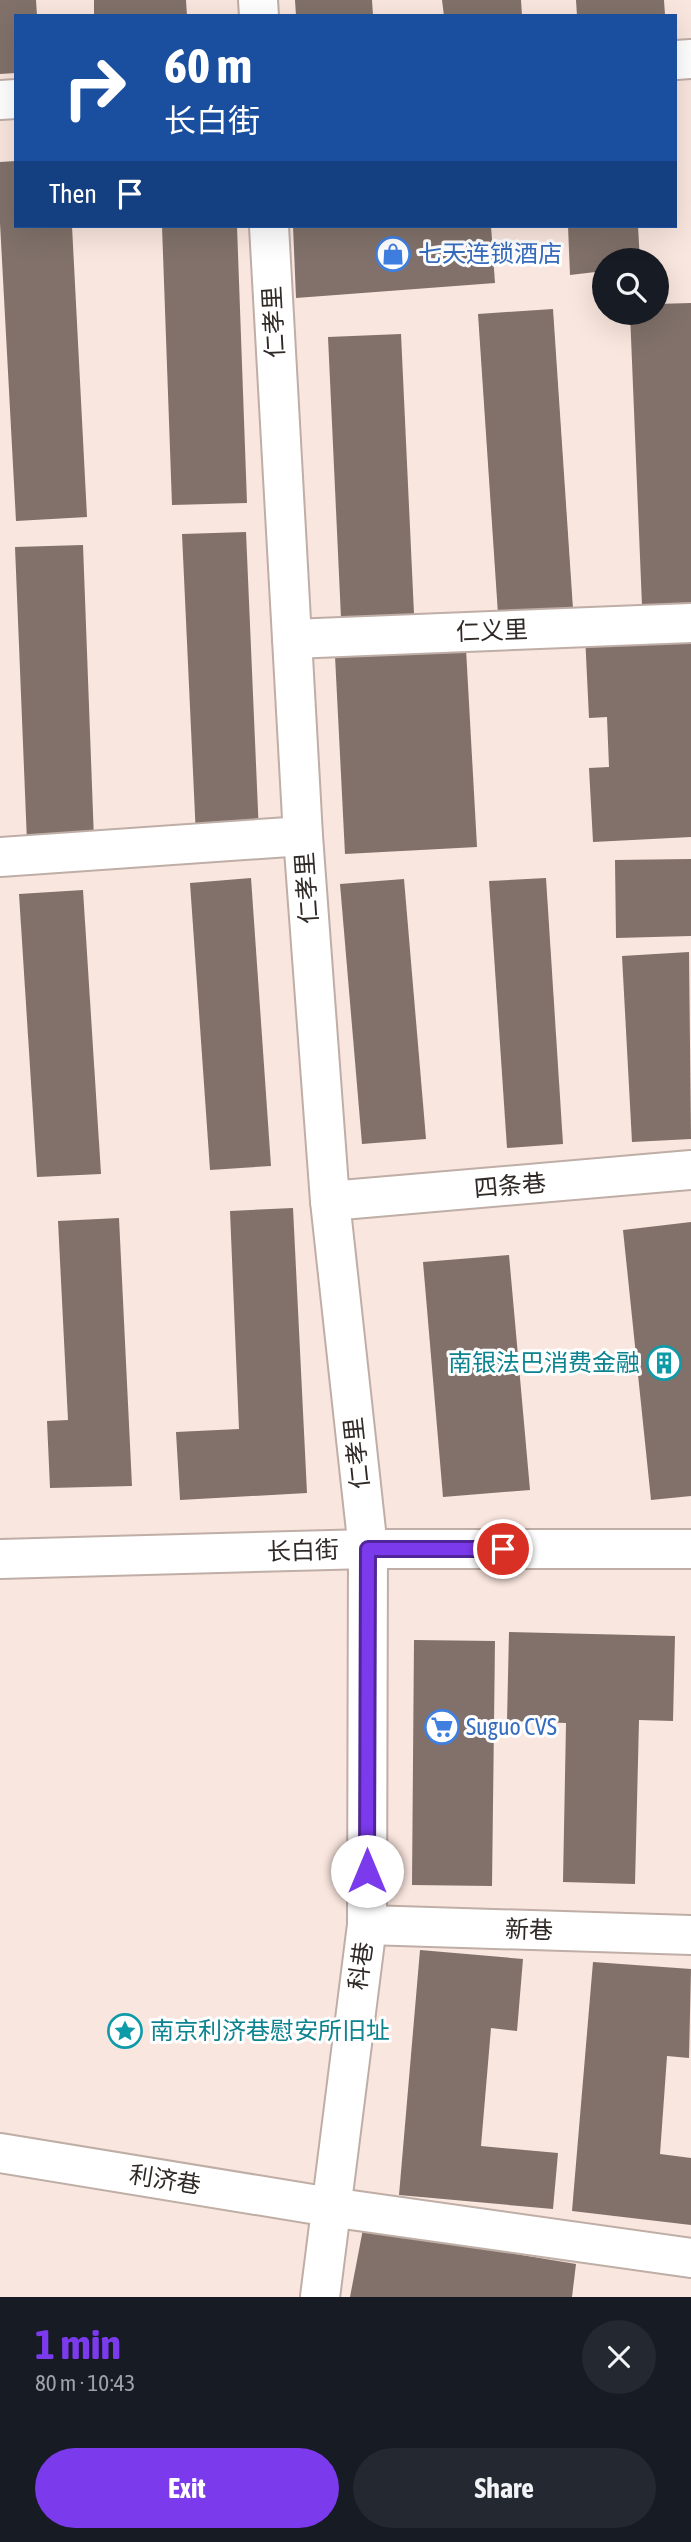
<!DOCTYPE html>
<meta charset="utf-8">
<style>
:root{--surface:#171b24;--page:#242831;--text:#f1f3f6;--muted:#9ea1a6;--accent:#7c3aed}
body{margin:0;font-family:"Asap Condensed","Noto Sans SC",sans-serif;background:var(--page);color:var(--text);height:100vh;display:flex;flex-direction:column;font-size:26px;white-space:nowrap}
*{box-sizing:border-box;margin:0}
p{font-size:23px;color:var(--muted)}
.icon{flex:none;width:38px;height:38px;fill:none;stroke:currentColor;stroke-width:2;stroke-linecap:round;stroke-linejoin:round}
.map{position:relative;height:2297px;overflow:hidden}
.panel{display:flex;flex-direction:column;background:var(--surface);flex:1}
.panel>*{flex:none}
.hud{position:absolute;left:14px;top:14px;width:663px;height:214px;border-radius:0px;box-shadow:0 7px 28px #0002;background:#1a4fa0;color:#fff;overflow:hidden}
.buttons{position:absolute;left:592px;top:248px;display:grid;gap:14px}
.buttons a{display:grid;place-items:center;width:77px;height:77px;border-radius:50%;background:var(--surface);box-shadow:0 7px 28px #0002;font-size:35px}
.pin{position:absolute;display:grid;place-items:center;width:60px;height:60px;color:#fff;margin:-30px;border:4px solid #fff;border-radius:50%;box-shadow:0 2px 7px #0007}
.me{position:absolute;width:77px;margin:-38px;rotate:0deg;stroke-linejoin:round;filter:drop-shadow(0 0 5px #0008)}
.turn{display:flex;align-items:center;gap:24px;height:147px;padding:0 35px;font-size:32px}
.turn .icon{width:91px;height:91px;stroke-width:2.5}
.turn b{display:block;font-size:49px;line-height:60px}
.then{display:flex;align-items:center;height:66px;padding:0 35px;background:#0003;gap:14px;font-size:26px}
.round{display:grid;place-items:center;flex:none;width:74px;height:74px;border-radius:37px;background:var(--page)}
.head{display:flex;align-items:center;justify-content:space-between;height:119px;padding:0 35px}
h1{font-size:42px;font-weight:700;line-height:52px;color:var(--accent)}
.primary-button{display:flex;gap:14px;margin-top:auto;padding:14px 35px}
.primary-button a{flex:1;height:80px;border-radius:42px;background:var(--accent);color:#fff;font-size:28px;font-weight:700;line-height:80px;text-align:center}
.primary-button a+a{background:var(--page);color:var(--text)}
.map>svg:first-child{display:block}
</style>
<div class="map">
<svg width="691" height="2297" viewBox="0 0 691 2297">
<rect width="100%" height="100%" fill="#f9e6de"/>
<g fill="#81716a">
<path d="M0,0H36L37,16H16V73L0,74Z"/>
<path d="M94,0H186L187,16H94Z"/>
<path d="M295,0H372L373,16H296Z"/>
<path d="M442,0H521L522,16H444Z"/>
<path d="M576,0H664L665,15L577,16Z"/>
<path d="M16,161V226H72L87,517L16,521L0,223V162Z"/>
<path d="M162,226H237L247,503L172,505Z"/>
<path d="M293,226H491L495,283L296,298Z"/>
<path d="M568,226H638L640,261H604V271L570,275Z"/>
<path d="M691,303V604L642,606L630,313H656V304Z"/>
<path d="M553,309L573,609L498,614L478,314Z"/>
<path d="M401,334L414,614L341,618L328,337Z"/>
<path d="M246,532L259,834L196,837L182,534Z"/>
<path d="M83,545L94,840L27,842L15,547Z"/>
<path d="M691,630V837L593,842L589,768L609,767L607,717L589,718L585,635Z"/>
<path d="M466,649L477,847L345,854L335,656Z"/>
<path d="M691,859V936L616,938L615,860Z"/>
<path d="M251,878L271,1166L210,1170L190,883Z"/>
<path d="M546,878L563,1144L507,1148L489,881Z"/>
<path d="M404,879L426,1139L362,1144L340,884Z"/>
<path d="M83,890L101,1174L37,1177L19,894Z"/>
<path d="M689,952L691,1139L632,1142L622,956Z"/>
<path d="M293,1208L307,1493L180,1500L176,1432L239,1429L230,1211Z"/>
<path d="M119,1218L132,1486L50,1488L47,1421L68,1420L58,1221Z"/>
<path d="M691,1222V1496L651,1500L623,1230Z"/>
<path d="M509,1255L530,1490L443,1497L423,1262Z"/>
<path d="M509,1632L675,1636L673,1721L639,1720L635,1884L563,1882L566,1723L507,1721Z"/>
<path d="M414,1640L495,1641L492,1886L412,1885Z"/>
<path d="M420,1950L523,1959L517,2031L491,2028L481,2146L558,2153L553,2209L399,2195Z"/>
<path d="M593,1962L691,1969L689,2058L667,2056L660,2154L691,2158V2225L572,2211Z"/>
<path d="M363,2229L576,2264L572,2297H350Z"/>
</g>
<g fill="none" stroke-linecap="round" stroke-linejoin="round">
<g stroke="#bfaea6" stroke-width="42">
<g id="minor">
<path d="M258,0L259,16"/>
<path d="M676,60L691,59"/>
<path d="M0,100L16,99"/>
<path d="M269,226L303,836L330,1201L368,1549L367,1925L320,2297"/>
<path d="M292,639L691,623"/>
<path d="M0,857L303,836"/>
<path d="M330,1201L691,1170"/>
<path d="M0,1559L368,1549H691"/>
<path d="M367,1925L691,1935"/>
<path d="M0,2153L330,2207L691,2258"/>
</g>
</g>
<use href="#minor" stroke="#fff" stroke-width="38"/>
</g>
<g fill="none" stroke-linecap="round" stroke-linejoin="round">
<g stroke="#51269a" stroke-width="18">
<path id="route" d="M367,1871L368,1549H503"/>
</g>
<use href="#route" stroke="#7c3aed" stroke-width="12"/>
</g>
<defs>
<g id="shop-ring" transform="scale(1.75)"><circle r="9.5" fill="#fff" stroke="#3f7fe0" stroke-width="1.5"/><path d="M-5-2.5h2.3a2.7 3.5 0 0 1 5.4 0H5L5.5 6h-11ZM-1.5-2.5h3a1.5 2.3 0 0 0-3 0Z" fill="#3f7fe0"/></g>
<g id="building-ring" transform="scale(1.75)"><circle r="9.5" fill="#fff" stroke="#0f9aa8" stroke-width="1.5"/><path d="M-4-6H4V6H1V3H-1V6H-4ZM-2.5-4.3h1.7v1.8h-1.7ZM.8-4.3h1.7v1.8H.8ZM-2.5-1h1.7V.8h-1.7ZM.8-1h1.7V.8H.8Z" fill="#0f9aa8"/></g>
<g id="supermarket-ring" transform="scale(1.75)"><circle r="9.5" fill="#fff" stroke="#3f7fe0" stroke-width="1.5"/><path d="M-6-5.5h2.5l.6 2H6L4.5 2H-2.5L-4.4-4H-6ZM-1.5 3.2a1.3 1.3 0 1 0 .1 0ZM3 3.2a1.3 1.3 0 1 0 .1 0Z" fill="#3f7fe0"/></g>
<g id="sight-ring" transform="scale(1.75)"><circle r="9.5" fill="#fff" stroke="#0f9aa8" stroke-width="1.5"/><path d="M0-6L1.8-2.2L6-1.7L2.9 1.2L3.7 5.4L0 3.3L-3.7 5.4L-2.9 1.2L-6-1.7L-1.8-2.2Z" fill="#0f9aa8"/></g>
</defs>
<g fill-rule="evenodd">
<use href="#shop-ring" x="393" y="254"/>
<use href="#building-ring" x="664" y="1363"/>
<use href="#supermarket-ring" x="442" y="1727"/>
<use href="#sight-ring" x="125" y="2031"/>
</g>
<g text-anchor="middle" stroke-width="6" stroke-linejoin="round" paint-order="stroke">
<g font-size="24" fill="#366cbe" stroke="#fff" text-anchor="start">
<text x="418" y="262">七天连锁酒店</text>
<text x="466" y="1735">Suguo CVS</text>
</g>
<g font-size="24" fill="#302a27" stroke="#fff">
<text transform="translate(274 322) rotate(-93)" y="8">仁孝里</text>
<text transform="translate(492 631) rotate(-2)" y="8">仁义里</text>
<text transform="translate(307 888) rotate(-94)" y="8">仁孝里</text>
<text transform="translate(510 1186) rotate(-5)" y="8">四条巷</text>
<text transform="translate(357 1453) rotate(-96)" y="8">仁孝里</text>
<text transform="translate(303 1551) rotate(-2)" y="8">长白街</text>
<text transform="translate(529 1930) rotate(2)" y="8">新巷</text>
<text transform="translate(361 1966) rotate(-82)" y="8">科巷</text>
<text transform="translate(165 2180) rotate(9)" y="8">利济巷</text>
</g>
<g font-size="24" fill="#0d838f" stroke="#fff" text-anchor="end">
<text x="640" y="1371">南银法巴消费金融</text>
<text x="150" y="2039" text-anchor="start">南京利济巷慰安所旧址</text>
</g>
</g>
</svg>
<div class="buttons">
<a><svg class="icon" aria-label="search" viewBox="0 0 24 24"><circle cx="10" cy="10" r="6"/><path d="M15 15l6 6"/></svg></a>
</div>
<div class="pin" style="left:503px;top:1549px;background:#d93025"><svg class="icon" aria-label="arrive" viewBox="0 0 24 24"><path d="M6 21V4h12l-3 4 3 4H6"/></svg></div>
<svg class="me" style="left:367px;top:1871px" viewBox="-20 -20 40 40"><circle r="19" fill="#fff"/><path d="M0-13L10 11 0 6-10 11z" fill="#7c3aed"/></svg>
<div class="hud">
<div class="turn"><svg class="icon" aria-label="right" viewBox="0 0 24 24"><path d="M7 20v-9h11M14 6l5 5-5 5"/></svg><div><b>60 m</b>长白街</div></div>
<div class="then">Then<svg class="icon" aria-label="arrive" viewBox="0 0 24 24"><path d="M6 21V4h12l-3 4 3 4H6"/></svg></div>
</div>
</div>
<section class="panel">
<div class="head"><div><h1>1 min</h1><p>80 m · 10:43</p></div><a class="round"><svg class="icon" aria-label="close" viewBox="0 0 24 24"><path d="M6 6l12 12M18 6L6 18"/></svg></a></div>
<div class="primary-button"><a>Exit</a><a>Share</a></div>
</section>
